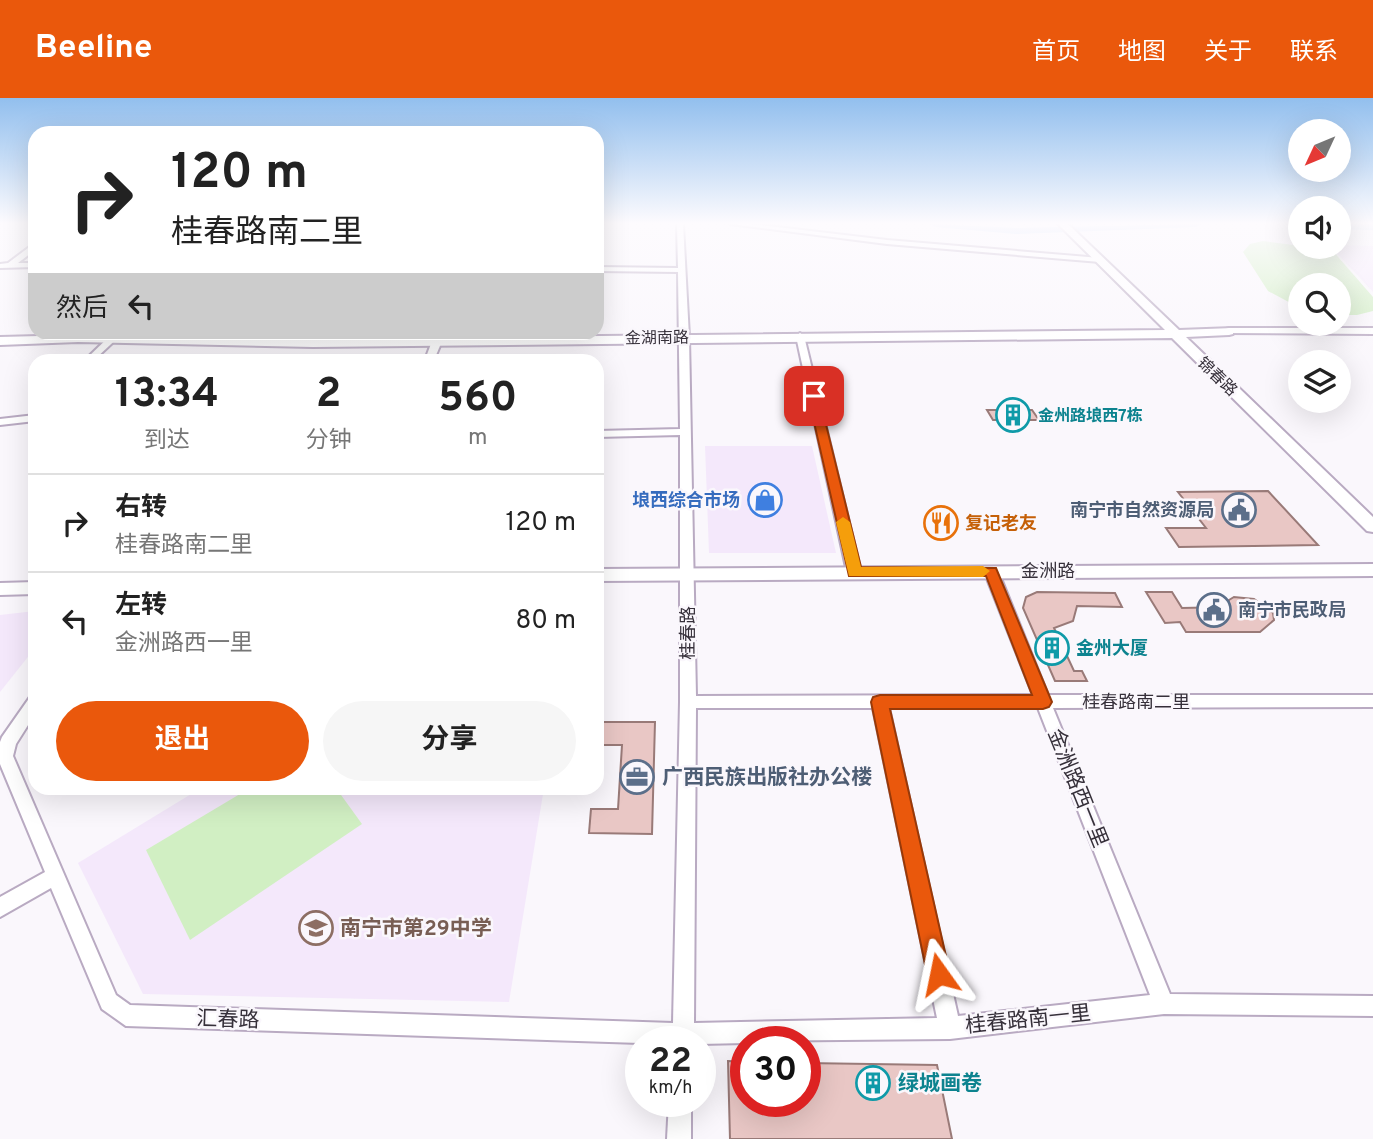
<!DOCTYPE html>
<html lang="zh">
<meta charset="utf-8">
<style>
:root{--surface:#fff;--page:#f6f6f6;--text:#222;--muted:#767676;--line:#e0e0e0;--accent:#ea580c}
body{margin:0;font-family:Overpass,"Noto Sans SC",sans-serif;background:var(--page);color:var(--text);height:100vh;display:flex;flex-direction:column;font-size:26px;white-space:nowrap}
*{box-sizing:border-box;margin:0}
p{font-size:23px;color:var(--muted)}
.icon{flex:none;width:38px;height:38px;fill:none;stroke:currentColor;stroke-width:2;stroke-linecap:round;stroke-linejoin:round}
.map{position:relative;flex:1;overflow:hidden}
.drawer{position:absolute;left:28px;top:256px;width:576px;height:441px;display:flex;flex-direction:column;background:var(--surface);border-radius:21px;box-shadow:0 7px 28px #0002}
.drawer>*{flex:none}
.banner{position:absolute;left:28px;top:28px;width:576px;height:214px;border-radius:21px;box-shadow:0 7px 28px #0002;background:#fff;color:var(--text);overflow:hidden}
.needle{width:46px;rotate:226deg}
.fabs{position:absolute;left:1288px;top:21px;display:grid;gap:14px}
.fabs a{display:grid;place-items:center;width:63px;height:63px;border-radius:50%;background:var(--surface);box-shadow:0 7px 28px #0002;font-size:35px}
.speed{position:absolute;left:625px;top:928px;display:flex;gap:14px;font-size:35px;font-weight:700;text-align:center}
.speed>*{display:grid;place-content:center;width:91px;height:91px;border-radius:50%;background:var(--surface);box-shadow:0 7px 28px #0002;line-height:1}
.speed small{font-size:18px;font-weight:400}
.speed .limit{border:10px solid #d22;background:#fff;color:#111}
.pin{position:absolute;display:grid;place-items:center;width:60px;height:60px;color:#fff;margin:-30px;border-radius:14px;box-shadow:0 4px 10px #0006}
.me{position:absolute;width:77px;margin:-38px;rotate:348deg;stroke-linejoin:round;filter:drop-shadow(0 0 5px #0008)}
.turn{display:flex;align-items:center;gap:24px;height:147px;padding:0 28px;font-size:32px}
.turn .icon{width:91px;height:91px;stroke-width:2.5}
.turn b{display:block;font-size:49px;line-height:60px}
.then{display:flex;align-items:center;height:66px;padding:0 28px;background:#0003;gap:14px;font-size:26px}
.eta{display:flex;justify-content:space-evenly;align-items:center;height:119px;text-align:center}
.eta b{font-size:42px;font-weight:700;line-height:49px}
.primary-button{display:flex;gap:14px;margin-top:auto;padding:14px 28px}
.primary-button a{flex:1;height:80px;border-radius:42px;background:var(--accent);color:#fff;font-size:28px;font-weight:700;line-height:80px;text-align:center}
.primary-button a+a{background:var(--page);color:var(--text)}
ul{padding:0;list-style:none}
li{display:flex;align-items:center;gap:21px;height:98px;padding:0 28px;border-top:2px solid var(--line)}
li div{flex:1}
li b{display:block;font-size:26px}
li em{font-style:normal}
header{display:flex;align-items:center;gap:42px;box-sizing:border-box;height:98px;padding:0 35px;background:var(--accent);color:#fff}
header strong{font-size:33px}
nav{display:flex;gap:38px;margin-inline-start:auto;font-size:24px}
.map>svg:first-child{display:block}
</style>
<header>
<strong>Beeline</strong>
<nav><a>首页</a><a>地图</a><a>关于</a><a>联系</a></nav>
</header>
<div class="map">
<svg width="1373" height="1041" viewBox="0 0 1373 1041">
<rect width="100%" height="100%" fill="#faf7fc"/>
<g fill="#f4e8fb">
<path d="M1339,147L1373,148V194L1334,152H1340L1337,149Z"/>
<path d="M705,348H812L836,455H709Z"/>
<path d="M35,513V550L0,594V517Z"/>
<path d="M201,690H544L509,904L143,896L78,765Z"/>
</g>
<g fill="#d1efc3">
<path d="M1263,143L1332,152L1373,199V213L1357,217H1339V187H1300V210L1268,193L1243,154L1250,146Z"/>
<path d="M250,690H336L362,726L190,842L146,752Z"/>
</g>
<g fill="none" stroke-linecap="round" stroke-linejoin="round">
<g fill="#b2d0f6" fill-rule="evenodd">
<path d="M930,126L1016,130L1202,126L1196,129L1016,136L936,129Z"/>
<path d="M1292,126H1300V129L1294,128Z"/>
<path d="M1339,126H1373V132L1339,131Z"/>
</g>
</g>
<g fill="#e9c7c5" stroke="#997a78" stroke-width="2">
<path d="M987,312H1032L1039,322H993Z"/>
<path d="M1268,393L1318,447L1179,449L1166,430H1206L1178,394Z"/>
<path d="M1037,494L1115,495L1122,509L1077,508L1073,523L1054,530L1074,573H1082L1087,583H1055L1023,510L1026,499Z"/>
<path d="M1146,494H1172L1182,510L1228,509L1229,502L1234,499L1254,501L1273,515L1274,522L1260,534H1186L1180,524L1165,525Z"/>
<path d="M599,624H655L652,736L589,735L591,711H618L622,647H597Z"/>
<path d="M728,963L746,964V1003H805V965L937,967L952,1041H730Z"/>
</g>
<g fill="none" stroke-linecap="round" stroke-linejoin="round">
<g stroke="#b9aac2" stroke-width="4">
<g id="minor">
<path d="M677,126H683L689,239L696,598L1033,597L984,473L991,469L998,473L1048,597H1373V609L1053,610L1170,896L1373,898V918L1164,916L950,941L746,943V945L700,946V943H640V945L126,928L102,911L51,790L0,819V799L45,774L0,666V644L2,639L30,599L35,597V616L16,646L13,658L116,897L130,907L673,925L680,604V337L597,339V333L680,331L678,174L597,173V169L678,170ZM696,610H873L937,920L694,925ZM889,610H1038L1150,897L958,918Z"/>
<path d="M730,126H751L887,142L1100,160L1104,162L1100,164L887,146Z"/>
<path d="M32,147H35V152L18,165H35V169L0,170V166L8,165Z"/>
<path d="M1229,230H1373V236L1226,235V231Z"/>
<path d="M114,234H124L94,262H85Z"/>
<path d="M800,235L804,238L861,474L854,478L847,474L796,238Z"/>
<path d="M437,240L442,243L434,262H425L432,243Z"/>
<path d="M35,317V323L0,327V321Z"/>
<path d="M669,1003H691V1041H667Z"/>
</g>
</g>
<g stroke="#b9aac2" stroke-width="4">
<g id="secondary">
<path d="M1058,126H1068L1179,232L1233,230V236L1229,237L1186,239L1373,419V434L1367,433L1172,240L313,249L78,244L0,247V239L78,237L313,241L1165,232Z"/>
<path d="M1373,466V478L597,483V471Z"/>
<path d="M35,484V496L0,497V485Z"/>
</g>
</g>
<use href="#minor" fill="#fff" fill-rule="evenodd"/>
<use href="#secondary" fill="#fff" fill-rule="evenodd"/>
</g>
<linearGradient id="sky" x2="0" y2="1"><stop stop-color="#92bfee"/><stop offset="0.46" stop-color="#fdfbfe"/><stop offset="1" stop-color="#fdfbfe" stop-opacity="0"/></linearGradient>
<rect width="1373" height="272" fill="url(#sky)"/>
<path fill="#ea580c" stroke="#983908" stroke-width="2" d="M814,294L819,298L861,469L996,470L1052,604L1049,609L1043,611H890L950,876L947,884L939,887L930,884L927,876L871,604L873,599L880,597H1032L986,478H849L808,298Z"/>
<path fill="#f59e0b" d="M843,419L850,424L861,469L983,468L990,473L983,479L849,478L836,424Z"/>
<defs>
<g id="building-ring" transform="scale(1.75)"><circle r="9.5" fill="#faf7fc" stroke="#0f9aa8" stroke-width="1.5"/><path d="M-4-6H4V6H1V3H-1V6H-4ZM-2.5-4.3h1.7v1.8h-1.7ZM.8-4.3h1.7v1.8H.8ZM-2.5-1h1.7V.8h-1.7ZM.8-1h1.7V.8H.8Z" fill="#0f9aa8"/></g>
<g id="shop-ring" transform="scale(1.75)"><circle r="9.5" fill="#faf7fc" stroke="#3f7fe0" stroke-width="1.5"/><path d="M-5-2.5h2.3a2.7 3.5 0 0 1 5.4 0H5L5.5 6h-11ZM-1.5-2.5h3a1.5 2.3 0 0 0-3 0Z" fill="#3f7fe0"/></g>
<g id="civic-ring" transform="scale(1.75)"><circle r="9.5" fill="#faf7fc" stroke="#5c6f8a" stroke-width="1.5"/><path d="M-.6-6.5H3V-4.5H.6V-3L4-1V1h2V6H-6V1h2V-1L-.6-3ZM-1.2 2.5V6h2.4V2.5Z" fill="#5c6f8a"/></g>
<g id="restaurant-ring" transform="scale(1.75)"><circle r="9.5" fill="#faf7fc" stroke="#e8710a" stroke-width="1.5"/><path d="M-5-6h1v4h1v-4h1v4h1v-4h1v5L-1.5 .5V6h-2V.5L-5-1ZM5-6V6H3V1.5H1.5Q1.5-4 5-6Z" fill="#e8710a"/></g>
<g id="office-ring" transform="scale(1.75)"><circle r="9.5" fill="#faf7fc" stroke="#5c6f8a" stroke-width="1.5"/><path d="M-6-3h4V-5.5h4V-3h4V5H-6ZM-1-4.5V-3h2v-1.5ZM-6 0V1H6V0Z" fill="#5c6f8a"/></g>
<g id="school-ring" transform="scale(1.75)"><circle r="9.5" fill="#faf7fc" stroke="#8d6e63" stroke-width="1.5"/><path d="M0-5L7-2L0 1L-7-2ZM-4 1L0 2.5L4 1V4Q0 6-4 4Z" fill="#8d6e63"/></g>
</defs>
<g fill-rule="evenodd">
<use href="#building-ring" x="1013" y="317"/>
<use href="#shop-ring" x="765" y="402"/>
<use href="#civic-ring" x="1239" y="412"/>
<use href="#restaurant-ring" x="941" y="425"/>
<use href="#civic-ring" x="1214" y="512"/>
<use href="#building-ring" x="1052" y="550"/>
<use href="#office-ring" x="637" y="679"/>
<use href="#school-ring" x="316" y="830"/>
<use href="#building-ring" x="873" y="985"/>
</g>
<g text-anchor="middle" stroke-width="5" stroke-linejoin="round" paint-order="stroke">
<g font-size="16" fill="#36303a" stroke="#faf7fc">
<text transform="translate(657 239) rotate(-1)" y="6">金湖南路</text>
<text transform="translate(1218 278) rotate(44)" y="6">锦春路</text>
</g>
<g font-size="16" font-weight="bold" fill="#0d838f" stroke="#faf7fc" text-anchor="start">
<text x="1038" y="323">金州路埌西7栋</text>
</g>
<g font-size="18" font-weight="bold" fill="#366cbe" stroke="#faf7fc" text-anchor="end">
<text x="740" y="408">埌西综合市场</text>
</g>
<g font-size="18" font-weight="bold" fill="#4e5e75" stroke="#faf7fc" text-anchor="end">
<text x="1214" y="418">南宁市自然资源局</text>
<text x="1238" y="518" text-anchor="start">南宁市民政局</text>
</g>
<g font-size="18" font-weight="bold" fill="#c56008" stroke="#faf7fc" text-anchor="start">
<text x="965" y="431">复记老友</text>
</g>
<g font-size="18" fill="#36303a" stroke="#faf7fc">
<text x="1048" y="479">金洲路</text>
<text transform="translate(688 535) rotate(-90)" y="6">桂春路</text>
<text x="1136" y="610">桂春路南二里</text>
</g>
<g font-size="18" font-weight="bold" fill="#0d838f" stroke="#faf7fc" text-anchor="start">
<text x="1076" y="556">金州大厦</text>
</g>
<g font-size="21" font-weight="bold" fill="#4e5e75" stroke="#faf7fc" text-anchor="start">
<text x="662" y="686">广西民族出版社办公楼</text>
</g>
<g font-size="21" fill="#36303a" stroke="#faf7fc">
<text transform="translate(1078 690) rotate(68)" y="7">金洲路西一里</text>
<text transform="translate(228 921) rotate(2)" y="7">汇春路</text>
<text transform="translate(1028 921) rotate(-6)" y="7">桂春路南一里</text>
</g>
<g font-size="21" font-weight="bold" fill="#785e54" stroke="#faf7fc" text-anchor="start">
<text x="340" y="837">南宁市第29中学</text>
</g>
<g font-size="21" font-weight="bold" fill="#0d838f" stroke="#faf7fc" text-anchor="start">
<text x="898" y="992">绿城画卷</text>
</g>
</g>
</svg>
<div class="fabs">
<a><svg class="needle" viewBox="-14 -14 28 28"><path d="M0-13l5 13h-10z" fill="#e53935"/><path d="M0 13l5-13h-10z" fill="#767676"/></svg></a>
<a><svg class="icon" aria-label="sound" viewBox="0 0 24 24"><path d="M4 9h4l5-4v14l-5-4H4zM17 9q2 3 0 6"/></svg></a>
<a><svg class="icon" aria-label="search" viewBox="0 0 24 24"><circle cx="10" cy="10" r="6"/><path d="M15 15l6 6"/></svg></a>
<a><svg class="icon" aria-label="layers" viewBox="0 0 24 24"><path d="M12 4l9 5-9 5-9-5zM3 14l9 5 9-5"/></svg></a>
</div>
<div class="speed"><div>22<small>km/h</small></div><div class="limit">30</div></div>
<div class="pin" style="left:814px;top:298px;background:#d93025"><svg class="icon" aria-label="arrive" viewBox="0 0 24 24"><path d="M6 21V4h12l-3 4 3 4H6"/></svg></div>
<svg class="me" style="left:939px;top:876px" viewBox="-20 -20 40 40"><path d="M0-17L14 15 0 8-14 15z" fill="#ea580c" stroke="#fff" stroke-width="4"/></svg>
<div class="banner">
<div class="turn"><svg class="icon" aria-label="right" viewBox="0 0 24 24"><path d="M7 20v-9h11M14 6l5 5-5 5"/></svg><div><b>120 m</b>桂春路南二里</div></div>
<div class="then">然后<svg class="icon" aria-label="left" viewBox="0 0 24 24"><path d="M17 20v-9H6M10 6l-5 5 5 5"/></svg></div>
</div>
<section class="drawer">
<div class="eta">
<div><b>13:34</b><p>到达</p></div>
<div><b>2</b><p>分钟</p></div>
<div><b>560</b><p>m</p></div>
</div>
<ul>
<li><svg class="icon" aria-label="right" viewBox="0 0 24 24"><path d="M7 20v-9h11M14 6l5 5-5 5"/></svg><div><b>右转</b><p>桂春路南二里</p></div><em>120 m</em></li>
<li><svg class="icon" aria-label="left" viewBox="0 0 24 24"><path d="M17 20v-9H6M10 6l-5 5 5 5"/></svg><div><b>左转</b><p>金洲路西一里</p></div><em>80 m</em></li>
</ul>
<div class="primary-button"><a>退出</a><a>分享</a></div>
</section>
</div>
